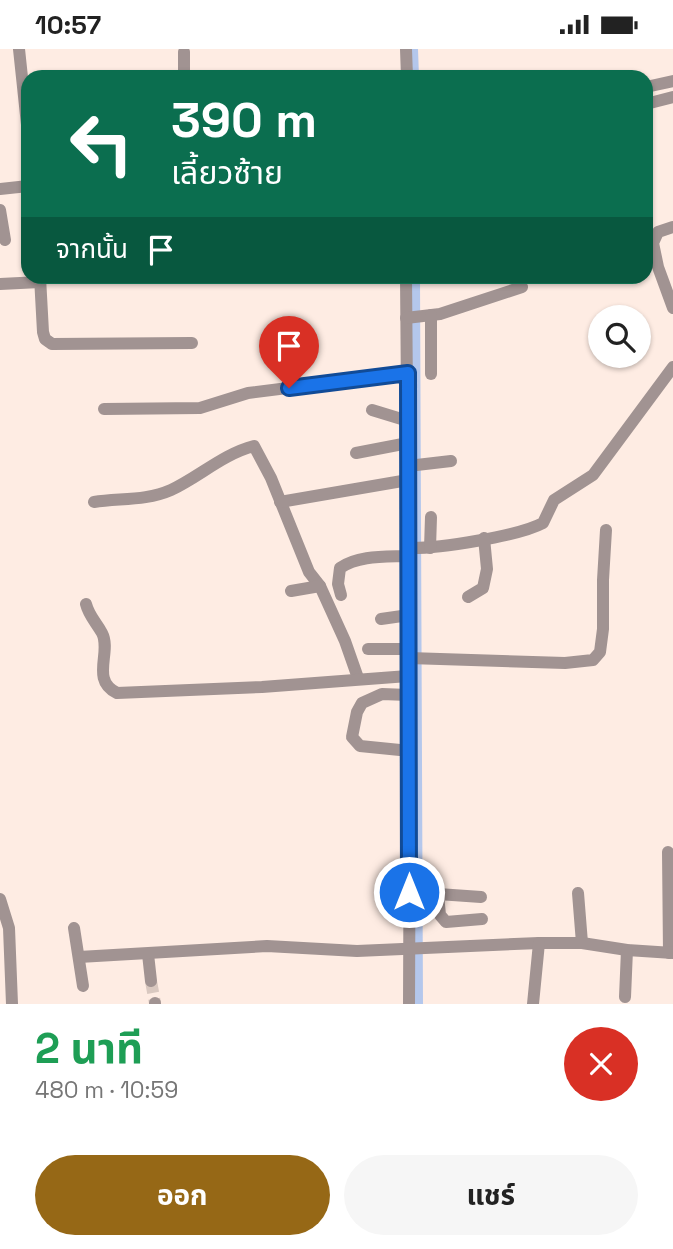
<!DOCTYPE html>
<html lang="th">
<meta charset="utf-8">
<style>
:root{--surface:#fff;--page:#f6f6f6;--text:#222;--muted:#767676;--accent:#966816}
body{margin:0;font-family:"Space Grotesk","Noto Sans Thai",sans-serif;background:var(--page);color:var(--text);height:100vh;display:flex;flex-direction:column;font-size:26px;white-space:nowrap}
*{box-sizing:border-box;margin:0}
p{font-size:23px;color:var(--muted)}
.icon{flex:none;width:38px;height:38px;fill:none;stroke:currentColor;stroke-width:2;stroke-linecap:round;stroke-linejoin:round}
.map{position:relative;height:955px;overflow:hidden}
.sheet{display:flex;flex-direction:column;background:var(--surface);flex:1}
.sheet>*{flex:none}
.guide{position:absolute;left:21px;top:21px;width:632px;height:214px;border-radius:21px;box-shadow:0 2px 5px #0004;background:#0b6e4f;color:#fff;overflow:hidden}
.controls{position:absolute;left:588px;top:256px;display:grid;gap:14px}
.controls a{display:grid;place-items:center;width:63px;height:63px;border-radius:50%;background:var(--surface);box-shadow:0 2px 5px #0004;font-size:35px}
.pin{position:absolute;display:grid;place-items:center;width:60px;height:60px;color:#fff;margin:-72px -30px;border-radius:50% 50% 50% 0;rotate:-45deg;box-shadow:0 0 7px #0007}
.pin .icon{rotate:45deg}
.me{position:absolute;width:77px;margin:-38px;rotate:0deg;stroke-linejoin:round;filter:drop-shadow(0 0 5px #0008)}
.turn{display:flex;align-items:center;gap:24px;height:147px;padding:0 35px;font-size:32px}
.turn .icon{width:91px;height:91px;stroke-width:2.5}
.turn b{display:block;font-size:49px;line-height:60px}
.then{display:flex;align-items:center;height:66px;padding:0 35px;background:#0003;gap:14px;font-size:26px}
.round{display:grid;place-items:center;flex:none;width:74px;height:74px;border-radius:37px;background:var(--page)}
.headline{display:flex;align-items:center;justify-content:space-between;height:119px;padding:0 35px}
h1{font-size:42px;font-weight:700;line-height:52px;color:#1e9e55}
.primary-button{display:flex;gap:14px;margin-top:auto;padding:14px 35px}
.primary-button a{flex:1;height:80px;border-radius:42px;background:var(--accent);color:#fff;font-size:28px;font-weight:700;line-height:80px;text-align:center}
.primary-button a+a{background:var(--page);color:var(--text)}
.status{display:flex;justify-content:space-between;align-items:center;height:49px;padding:0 35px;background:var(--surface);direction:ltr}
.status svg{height:19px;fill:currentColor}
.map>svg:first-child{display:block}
</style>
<div class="status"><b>10:57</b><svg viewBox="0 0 49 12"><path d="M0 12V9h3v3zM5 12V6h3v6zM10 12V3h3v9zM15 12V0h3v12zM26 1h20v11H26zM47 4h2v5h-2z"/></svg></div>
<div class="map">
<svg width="673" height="955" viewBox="0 0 673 955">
<rect width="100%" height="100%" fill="#feece3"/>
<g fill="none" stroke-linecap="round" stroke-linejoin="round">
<g stroke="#b4c7ec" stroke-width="10">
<path d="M413,0L414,28"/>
<path d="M415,228L418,955"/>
</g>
<path stroke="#d9c8c0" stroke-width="12" stroke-dasharray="12 6" stroke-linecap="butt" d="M151,932L155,954"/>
<g stroke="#a19392" stroke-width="12">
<path d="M19,0L28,85"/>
<path d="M406,0L407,28"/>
<path d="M184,3V28"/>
<path d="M646,38L673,32"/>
<path d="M646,55L673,48"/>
<path d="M0,140L28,137"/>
<path d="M0,161L5,191"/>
<path d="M673,178L658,183L653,194L658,218L673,259"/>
<path d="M40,228L43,283L45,290L52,295L192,294"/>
<path d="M406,228L410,702L409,955"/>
<path d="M0,235L40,233"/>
<path d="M406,269L440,265L522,238"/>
<path d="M431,325V266"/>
<path d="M104,360L200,359L248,344L407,324"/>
<path d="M372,361L408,372"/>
<path d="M356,404L408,394"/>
<path d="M408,417L451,412"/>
<path d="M94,453C119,449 146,452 171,441C199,428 223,405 254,397L271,429L309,523L320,537L345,592L358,629"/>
<path d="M280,453L408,431"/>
<path d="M408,499C437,500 519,487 543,474L554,451L593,426L673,318"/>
<path d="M430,499L431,468"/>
<path d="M291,542L320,537"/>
<path d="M341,546L338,535L340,519C359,506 385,508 408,507"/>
<path d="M468,548L483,539L487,520L484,489"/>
<path d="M86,555C89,567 96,573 102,584C112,603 90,631 117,644L262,638L408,627"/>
<path d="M381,570L409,566"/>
<path d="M368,600H409"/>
<path d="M409,609L565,614L593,611L600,603L603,580V531L606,481"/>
<path d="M408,646L382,645L362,654L357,663L352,688L360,697L410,702"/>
<path d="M668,803L669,904"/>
<path d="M409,843L438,845L440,866L446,873L482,870"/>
<path d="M578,844L582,894"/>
<path d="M438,845L481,848"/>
<path d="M0,850L9,879L12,955"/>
<path d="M74,879L83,937"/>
<path d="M148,905L151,932"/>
<path d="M79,908L267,897L357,902L539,894H582L627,901L673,904"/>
<path d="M625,948L627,901"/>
<path d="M155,954V955"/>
<path d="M533,955L539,894"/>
</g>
</g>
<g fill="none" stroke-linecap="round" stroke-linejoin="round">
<g stroke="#114b97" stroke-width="18">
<path id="route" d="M289,339L408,324L409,843"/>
</g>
<use href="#route" stroke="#1a73e8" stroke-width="12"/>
</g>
</svg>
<div class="controls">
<a><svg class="icon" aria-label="search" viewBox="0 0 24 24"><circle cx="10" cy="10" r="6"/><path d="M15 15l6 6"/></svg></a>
</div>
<div class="pin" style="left:289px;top:339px;background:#d93025"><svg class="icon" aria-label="arrive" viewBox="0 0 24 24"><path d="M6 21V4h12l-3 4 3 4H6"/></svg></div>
<svg class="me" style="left:409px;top:843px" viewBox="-20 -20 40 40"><circle r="17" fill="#1a73e8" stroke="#fff" stroke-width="3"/><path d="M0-11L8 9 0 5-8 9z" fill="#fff"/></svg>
<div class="guide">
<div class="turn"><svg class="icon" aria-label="left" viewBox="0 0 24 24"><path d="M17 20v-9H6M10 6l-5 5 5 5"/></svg><div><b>390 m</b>เลี้ยวซ้าย</div></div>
<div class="then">จากนั้น<svg class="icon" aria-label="arrive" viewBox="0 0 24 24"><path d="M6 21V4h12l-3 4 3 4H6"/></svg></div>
</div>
</div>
<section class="sheet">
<div class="headline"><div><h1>2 นาที</h1><p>480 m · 10:59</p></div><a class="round" style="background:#d93025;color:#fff"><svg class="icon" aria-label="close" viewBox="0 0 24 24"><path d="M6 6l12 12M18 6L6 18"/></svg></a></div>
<div class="primary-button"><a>ออก</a><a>แชร์</a></div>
</section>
